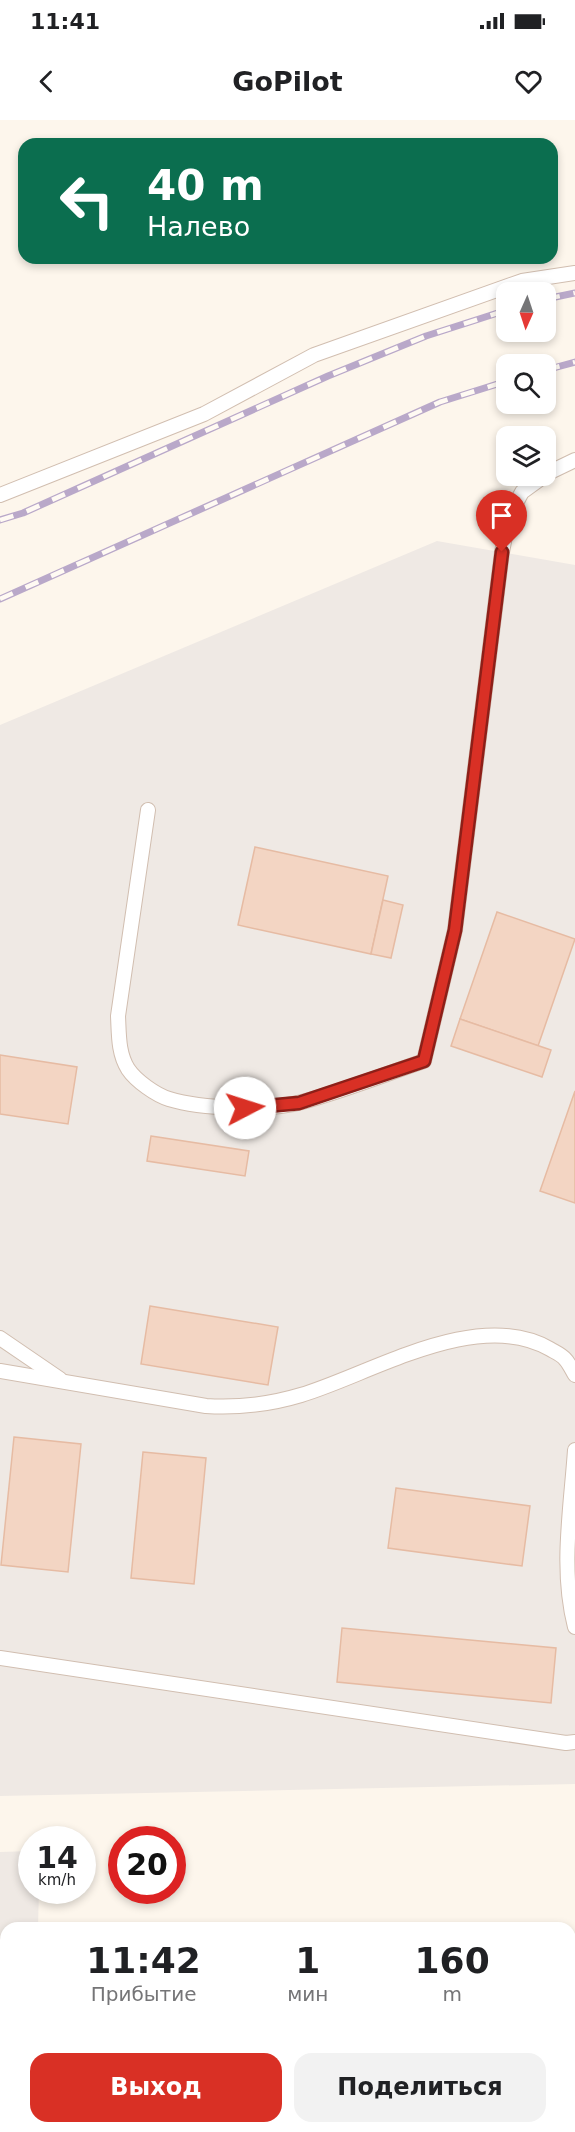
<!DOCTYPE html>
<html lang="ru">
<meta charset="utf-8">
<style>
:root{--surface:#fff;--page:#f2f2f2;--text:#202124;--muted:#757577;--accent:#d93025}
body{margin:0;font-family:"DejaVu Sans",sans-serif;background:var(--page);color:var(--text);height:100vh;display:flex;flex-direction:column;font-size:22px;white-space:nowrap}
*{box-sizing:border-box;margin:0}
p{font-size:20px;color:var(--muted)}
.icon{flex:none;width:33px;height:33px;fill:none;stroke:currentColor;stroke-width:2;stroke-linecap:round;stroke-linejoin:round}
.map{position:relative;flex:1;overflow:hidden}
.side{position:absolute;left:0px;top:1802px;width:576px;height:212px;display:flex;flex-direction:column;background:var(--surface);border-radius:18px 18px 0 0;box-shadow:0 3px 9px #0003}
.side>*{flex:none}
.guide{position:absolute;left:18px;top:18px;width:540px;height:126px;border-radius:18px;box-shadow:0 3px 9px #0003;background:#0b6e4f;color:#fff;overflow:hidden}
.needle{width:39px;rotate:183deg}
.tools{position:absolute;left:496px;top:162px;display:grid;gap:12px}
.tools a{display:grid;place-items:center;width:60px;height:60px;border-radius:12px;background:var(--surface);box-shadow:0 3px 9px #0003;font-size:30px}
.speed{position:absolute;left:18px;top:1706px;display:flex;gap:12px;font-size:30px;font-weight:700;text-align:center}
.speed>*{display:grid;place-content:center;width:78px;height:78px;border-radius:50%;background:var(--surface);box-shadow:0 3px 9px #0003;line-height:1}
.speed small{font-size:15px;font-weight:400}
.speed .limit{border:9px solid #d22;background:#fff;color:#111}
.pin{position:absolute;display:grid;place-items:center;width:51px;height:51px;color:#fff;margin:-62px -26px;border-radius:50% 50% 50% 0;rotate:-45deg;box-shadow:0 0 6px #0007}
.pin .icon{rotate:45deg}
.me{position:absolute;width:66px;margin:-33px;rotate:85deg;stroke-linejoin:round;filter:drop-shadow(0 0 4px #0008)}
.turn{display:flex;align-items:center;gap:21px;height:126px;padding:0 30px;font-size:27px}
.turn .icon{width:78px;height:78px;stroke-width:2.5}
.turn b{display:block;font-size:42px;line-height:51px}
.eta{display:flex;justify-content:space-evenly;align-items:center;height:102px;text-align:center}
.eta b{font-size:36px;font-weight:600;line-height:42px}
.action{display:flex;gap:12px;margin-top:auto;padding:12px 30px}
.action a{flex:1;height:69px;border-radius:18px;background:var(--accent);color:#fff;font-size:24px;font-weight:600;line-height:69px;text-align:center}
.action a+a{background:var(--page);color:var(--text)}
.status{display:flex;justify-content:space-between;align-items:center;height:42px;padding:0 30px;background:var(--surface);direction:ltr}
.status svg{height:16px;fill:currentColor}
header{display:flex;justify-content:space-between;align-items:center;height:78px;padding:0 30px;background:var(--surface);font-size:27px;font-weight:600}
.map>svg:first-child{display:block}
</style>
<div class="status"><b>11:41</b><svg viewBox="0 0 49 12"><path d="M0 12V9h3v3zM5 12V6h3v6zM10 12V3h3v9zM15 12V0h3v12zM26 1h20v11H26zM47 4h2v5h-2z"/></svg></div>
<header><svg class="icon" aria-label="back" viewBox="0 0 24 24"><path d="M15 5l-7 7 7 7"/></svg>GoPilot<svg class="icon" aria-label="heart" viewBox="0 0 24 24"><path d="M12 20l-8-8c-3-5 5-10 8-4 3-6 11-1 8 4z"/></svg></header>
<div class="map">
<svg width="575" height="2012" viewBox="0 0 575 2012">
<rect width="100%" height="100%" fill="#fdf6ec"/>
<g fill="#efe9e4">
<path d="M437,421L575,445V1664L0,1676V605Z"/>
<path d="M31,1731L32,1770H39L38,1807L6,1808V1891H0V1732Z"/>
<path d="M570,1910H575V2012H0V1917L6,1916V2007H570Z"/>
</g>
<g fill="#f3d5c3" stroke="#e6bba3" stroke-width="1.5">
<path d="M255,727L388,756L371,834L238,805Z"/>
<path d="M383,780L403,785L391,838L371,834Z"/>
<path d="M497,792L575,819L538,926L460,899Z"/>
<path d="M460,899L551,930L542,957L451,926Z"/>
<path d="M0,935L77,947L68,1004L0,994Z"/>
<path d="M575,971V1083L540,1071Z"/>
<path d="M151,1016L249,1031L245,1056L147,1041Z"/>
<path d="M150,1186L278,1207L268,1265L141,1244Z"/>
<path d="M14,1317L81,1324L68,1452L1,1445Z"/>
<path d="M143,1332L206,1338L194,1464L131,1458Z"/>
<path d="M396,1368L530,1386L522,1446L388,1428Z"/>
<path d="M342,1508L556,1528L551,1583L337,1562Z"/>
<rect x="461" y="2007" width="43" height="5"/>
</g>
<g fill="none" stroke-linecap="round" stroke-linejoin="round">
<g stroke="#d1beb0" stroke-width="16">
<g id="lane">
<path d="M546,354L575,340"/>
<path d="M0,375L204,294L314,235L522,161L575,153"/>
<path d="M148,690L118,896C119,914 118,933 128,949C136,961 156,975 169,979C201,989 269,991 302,982C343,971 383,955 424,941L455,810L502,432L509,396L522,372L544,356"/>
<path d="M0,1218L60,1259"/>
<path d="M0,1251L206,1286C239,1288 268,1285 301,1275C371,1254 477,1187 550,1229C555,1232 562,1235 565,1239C569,1243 572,1250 575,1255"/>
<path d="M575,1330C571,1389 560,1449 575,1507"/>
<path d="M0,1538L566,1623L575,1622"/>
</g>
</g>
<use href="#lane" stroke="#fff" stroke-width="14"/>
<g stroke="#b9a8c9" stroke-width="7">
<g id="rail">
<path d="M546,179L575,173"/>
<path d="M546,250L575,242"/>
<path d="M0,400L23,393L328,256L426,216L507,190"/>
<path d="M0,479L440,282L507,261"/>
</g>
</g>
<use href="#rail" stroke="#fffaf3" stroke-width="4.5" stroke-dasharray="14" stroke-linecap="butt"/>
</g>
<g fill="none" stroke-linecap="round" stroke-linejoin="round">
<g stroke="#8d1f18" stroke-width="15">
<path id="route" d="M245,988L299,983L424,941L455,810L502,432"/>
</g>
<use href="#route" stroke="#d93025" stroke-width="10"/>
</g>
</svg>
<div class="tools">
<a><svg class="needle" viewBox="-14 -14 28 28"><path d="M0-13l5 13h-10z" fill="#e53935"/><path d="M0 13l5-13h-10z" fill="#757577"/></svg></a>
<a><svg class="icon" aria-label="search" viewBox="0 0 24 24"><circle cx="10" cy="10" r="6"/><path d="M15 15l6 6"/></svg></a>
<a><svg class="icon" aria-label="layers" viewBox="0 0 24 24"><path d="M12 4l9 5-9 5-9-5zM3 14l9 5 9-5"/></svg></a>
</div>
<div class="speed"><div>14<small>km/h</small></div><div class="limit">20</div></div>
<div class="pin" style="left:502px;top:432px;background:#d93025"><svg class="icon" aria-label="arrive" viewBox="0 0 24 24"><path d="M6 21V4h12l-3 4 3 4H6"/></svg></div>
<svg class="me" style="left:245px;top:988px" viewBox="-20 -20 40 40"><circle r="19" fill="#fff"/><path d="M0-13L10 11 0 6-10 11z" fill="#d93025"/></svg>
<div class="guide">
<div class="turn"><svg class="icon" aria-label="left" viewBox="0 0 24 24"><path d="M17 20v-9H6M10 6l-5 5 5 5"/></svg><div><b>40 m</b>Налево</div></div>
</div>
<section class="side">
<div class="eta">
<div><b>11:42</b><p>Прибытие</p></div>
<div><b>1</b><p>мин</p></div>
<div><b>160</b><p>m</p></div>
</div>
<div class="action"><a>Выход</a><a>Поделиться</a></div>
</section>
</div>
